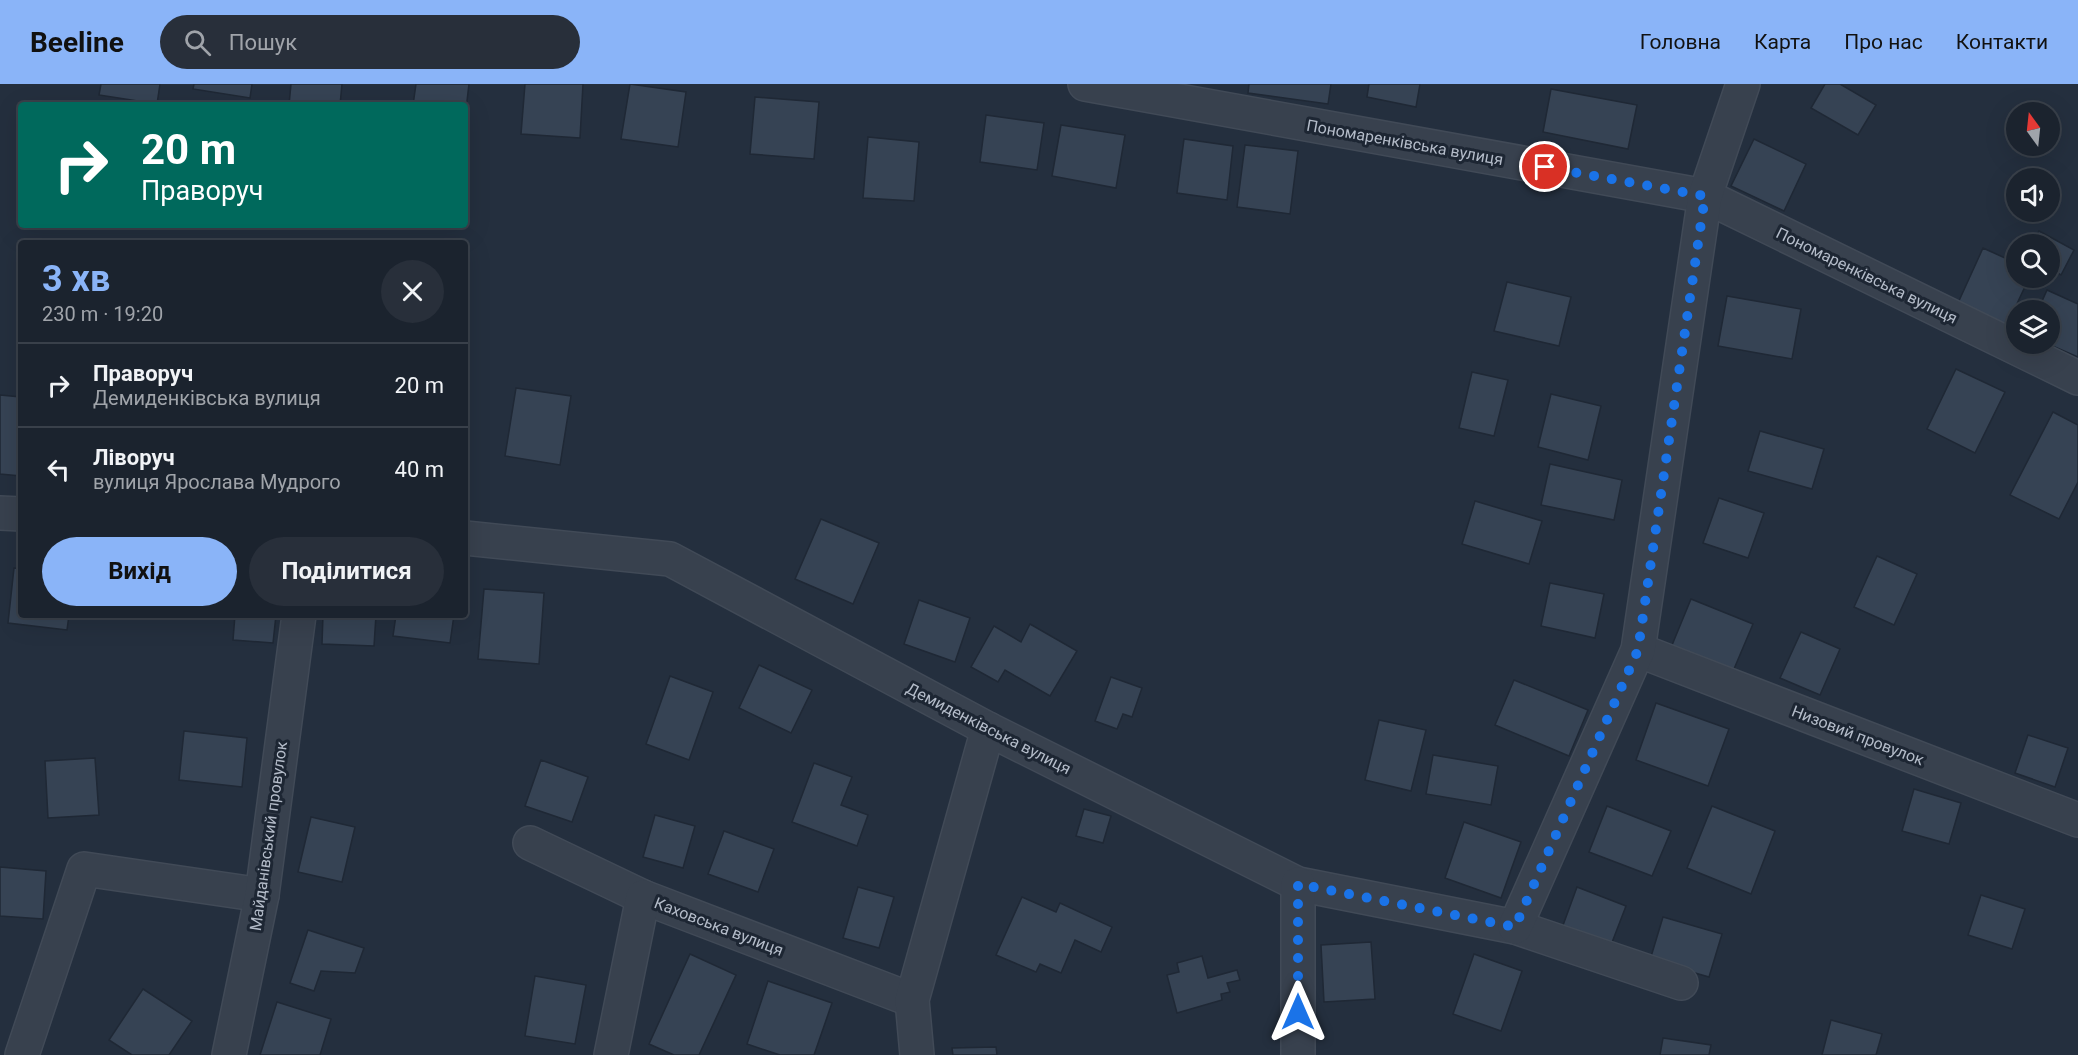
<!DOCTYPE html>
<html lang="uk">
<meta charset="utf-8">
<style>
:root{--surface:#1b232e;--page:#282f3a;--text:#f1f3f6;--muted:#a0a4aa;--line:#39404a;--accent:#8ab4f8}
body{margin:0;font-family:Roboto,sans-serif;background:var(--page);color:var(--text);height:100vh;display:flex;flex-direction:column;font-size:22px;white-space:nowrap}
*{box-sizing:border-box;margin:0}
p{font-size:20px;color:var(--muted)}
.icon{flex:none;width:33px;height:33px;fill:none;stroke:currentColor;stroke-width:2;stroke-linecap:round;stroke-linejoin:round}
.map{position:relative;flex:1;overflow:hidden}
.panel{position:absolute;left:18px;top:156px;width:450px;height:378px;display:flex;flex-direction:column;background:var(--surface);border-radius:6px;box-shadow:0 6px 24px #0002,0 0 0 2px var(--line)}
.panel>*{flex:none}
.guide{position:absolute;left:18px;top:18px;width:450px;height:126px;border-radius:6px;box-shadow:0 6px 24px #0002,0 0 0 2px var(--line);background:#00695c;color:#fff;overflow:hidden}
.needle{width:39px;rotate:345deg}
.buttons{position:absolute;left:2006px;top:18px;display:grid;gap:12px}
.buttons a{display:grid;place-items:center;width:54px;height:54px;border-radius:50%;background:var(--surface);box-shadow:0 6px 24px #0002,0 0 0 2px var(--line);font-size:30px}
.pin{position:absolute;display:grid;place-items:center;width:51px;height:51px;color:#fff;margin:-26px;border:3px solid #fff;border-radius:50%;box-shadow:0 2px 6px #0007}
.me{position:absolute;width:66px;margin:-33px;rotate:0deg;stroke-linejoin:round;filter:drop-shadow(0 0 4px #0008)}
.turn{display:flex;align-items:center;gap:21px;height:126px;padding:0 24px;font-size:27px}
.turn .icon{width:78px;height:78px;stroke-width:2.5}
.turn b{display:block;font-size:42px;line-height:51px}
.round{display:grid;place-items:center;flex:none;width:63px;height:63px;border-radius:32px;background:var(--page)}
.headline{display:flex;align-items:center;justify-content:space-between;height:102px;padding:0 24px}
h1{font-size:36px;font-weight:700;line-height:45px;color:var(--accent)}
.primary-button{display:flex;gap:12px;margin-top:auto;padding:12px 24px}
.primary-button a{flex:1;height:69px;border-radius:36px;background:var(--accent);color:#111;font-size:24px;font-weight:700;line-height:69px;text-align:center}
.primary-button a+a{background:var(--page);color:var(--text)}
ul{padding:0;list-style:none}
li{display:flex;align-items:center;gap:18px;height:84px;padding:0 24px;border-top:2px solid var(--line)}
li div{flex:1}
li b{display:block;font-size:22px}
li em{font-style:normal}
header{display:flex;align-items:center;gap:36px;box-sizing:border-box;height:84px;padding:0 30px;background:var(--accent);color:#111}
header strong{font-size:28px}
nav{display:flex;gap:33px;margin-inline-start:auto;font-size:21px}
.search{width:420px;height:54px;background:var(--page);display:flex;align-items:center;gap:15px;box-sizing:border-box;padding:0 21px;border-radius:33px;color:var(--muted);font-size:22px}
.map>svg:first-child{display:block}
</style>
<header>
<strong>Beeline</strong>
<div class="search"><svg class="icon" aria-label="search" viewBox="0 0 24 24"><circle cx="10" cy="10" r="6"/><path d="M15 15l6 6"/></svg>Пошук</div>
<nav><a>Головна</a><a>Карта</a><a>Про нас</a><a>Контакти</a></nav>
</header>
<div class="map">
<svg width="2078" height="971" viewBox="0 0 2078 971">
<rect width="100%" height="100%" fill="#242f3e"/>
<g fill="#364354" stroke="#1f2835" stroke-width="1.5">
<path d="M101,0H160L157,20L99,11Z"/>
<path d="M194,0H252L250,14L193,5Z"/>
<path d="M291,0H342L340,21H289Z"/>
<path d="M416,0H469L465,34V21H413Z"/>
<path d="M525,0H583L580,54L521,50Z"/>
<path d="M630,0L686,8L678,63L621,55Z"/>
<path d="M1249,0H1331L1328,20L1248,9Z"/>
<path d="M1369,0H1420L1416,23L1367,13Z"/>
<path d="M1825,0H1840L1876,21L1858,51L1811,24Z"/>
<path d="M1551,5L1637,21L1628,65L1543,48Z"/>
<path d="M755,13L819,18L814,75L750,70Z"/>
<path d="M986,31L1044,39L1037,86L980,78Z"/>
<path d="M1061,41L1125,51L1116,104L1052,92Z"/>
<path d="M868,53L919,58L914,117L863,114Z"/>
<path d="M1184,55L1233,62L1227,116L1177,109Z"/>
<path d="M1754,55L1806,80L1784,127L1731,102Z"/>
<path d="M1245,61L1298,67L1290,130L1237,123Z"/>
<path d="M2039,147L2074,166L2061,191L2049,184V160H2032Z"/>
<path d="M1983,164L2016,179V194H2029L2007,241L1958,219Z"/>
<path d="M1507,198L1571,213L1559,262L1494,247Z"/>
<path d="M2047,206L2078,220V273L2048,260L2049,226H2038Z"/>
<path d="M1727,212L1801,225L1792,275L1718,262Z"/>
<path d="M1956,285L2005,308L1975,369L1927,345Z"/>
<path d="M1472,288L1508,296L1494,352L1459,344Z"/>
<path d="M516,304L571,312L560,381L505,372Z"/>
<path d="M1551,310L1601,322L1588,376L1538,363Z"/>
<path d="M0,311L21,313V392L0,390Z"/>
<path d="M2053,328L2078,341V398L2059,435L2010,411Z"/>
<path d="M1760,347L1824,365L1812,405L1748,387Z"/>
<path d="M1550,380L1622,396L1614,436L1541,421Z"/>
<path d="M1719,414L1764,429L1748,474L1703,459Z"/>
<path d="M1475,417L1542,437L1529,480L1462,460Z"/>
<path d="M821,435L879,459L853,520L795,495Z"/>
<path d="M1877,472L1917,490L1894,541L1854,523Z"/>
<path d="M14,484L21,485V531H69L67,546L8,539Z"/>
<path d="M1550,499L1604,510L1595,554L1541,542Z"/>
<path d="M484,505L544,509L539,580L478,575Z"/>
<path d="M1691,515L1753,540L1731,592L1670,566Z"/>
<path d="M919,516L970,534L955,578L904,560Z"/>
<path d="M235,531H276L273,559L233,556Z"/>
<path d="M323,531H376L374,562L322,560Z"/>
<path d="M396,531H454L450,559L393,552Z"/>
<path d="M1030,540L1077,567L1050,612L1005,586L998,598L971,583L994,542L1021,558Z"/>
<path d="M1801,548L1840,565L1820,611L1780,594Z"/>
<path d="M759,581L812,606L791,649L739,624Z"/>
<path d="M670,592L713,608L689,676L646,660Z"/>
<path d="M1111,593L1142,604L1132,633L1123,630L1117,645L1095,637Z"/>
<path d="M1514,596L1588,626L1569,672L1495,641Z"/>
<path d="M1656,619L1729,645L1708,702L1636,676Z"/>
<path d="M1379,636L1426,646L1411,707L1365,696Z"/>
<path d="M184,647L247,654L242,703L179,696Z"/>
<path d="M2028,651L2068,664L2055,703L2015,689Z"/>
<path d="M1433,671L1498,682L1491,721L1426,710Z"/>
<path d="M95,674L99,731L48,734L45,677Z"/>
<path d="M541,676L588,693L572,738L525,722Z"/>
<path d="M814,679L852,693L841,721L868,731L857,762L792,738Z"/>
<path d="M1914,705L1961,719L1949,760L1902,747Z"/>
<path d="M1607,722L1671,747L1652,792L1589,768Z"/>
<path d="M1712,722L1775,747L1751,810L1687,784Z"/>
<path d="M1084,725L1111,732L1103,759L1076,752Z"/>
<path d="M655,731L695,742L683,784L643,773Z"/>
<path d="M311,733L355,743L342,798L298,788Z"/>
<path d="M1464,738L1521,758L1501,814L1445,794Z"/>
<path d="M724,747L774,765L758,808L708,790Z"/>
<path d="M0,783L46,787L43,835L0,832Z"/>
<path d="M858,803L894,813L879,864L843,854Z"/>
<path d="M1577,803L1626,822L1611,861L1562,844Z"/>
<path d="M1981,811L2025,825L2012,865L1968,851Z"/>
<path d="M1022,813L1056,828L1060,819L1112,843L1101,868L1075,856L1061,889L1040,880L1036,888L996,871Z"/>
<path d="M1663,833L1722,850L1709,893L1650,876Z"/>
<path d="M308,846L364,864L355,889L321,887L314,907L290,899Z"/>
<path d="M1371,858L1375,915L1324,918L1321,861Z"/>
<path d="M690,870L736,891L699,971H674L649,960Z"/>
<path d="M1474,870L1522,887L1501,947L1453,930Z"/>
<path d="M1202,872L1208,894L1237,886L1240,896L1227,899L1230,908L1221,910L1222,916L1177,929L1167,891L1179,888L1177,879Z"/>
<path d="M535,892L586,901L575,960L525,952Z"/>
<path d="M768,897L832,919L814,971H780L747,960Z"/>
<path d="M143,905L192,937L169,971H132L109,956Z"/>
<path d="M277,918L331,935L320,971H260Z"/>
<path d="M1831,936L1882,950L1876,971H1822Z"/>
<path d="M1663,954L1711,961L1709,971H1660Z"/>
<path d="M996,963L997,971H953L952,964Z"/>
</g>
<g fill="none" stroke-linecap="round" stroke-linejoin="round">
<g stroke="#414a57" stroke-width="36">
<g id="minor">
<path d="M1085,0L1705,112L2078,294"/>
<path d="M0,429L21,430"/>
<path d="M465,454L670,475L988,645L1298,800L1515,843L1681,899"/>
<path d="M1638,566L2078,736"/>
<path d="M530,759L643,813L912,916"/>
<path d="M1298,800V971"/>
<path d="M1515,843L1638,566L1705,112L1743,0"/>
<path d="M22,971L84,785L262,811"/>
<path d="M229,971L262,811L299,531"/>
<path d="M611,971L643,813"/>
<path d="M917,971L912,916L988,645"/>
</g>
</g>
<use href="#minor" stroke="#38414e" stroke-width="33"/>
</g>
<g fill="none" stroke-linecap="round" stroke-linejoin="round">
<path stroke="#1a73e8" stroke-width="10" stroke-dasharray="0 18" d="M1298,928V800L1515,843L1638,566L1705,112L1545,83"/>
</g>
<g text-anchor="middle" stroke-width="6" stroke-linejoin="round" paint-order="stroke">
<g font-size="16" fill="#b4bcc9" stroke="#1d2633">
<text transform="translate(1405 58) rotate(10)" y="6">Пономаренківська вулиця</text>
<text transform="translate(1867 191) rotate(26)" y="6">Пономаренківська вулиця</text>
<text transform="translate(989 644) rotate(27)" y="6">Демиденківська вулиця</text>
<text transform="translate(1858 651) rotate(21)" y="6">Низовий провулок</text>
<text transform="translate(268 752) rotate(-82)" y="6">Майданівський провулок</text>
<text transform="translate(719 842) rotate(21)" y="6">Каховська вулиця</text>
</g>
</g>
</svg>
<div class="buttons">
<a><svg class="needle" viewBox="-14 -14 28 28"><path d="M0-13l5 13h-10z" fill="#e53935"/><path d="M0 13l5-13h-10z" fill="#a0a4aa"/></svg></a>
<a><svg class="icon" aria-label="sound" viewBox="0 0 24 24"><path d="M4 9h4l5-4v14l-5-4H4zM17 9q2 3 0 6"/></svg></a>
<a><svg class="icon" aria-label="search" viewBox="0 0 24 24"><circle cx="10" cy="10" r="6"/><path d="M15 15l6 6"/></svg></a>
<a><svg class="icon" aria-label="layers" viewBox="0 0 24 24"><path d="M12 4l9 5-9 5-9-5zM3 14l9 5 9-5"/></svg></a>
</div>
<div class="pin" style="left:1545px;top:83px;background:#d93025"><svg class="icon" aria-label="arrive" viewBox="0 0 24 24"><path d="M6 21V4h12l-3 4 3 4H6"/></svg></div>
<svg class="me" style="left:1298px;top:928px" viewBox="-20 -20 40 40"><path d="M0-17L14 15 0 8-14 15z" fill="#1a73e8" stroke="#fff" stroke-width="4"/></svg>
<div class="guide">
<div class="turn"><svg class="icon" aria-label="right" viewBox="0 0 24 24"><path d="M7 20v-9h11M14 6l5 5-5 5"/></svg><div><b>20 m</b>Праворуч</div></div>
</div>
<section class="panel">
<div class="headline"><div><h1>3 хв</h1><p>230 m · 19:20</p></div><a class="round"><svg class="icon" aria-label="close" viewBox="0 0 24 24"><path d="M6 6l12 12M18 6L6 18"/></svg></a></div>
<ul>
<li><svg class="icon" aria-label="right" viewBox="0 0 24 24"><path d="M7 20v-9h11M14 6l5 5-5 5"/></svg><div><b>Праворуч</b><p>Демиденківська вулиця</p></div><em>20 m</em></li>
<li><svg class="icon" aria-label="left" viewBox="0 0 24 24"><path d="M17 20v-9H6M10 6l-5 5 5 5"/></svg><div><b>Ліворуч</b><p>вулиця Ярослава Мудрого</p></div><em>40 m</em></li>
</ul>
<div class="primary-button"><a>Вихід</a><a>Поділитися</a></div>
</section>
</div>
